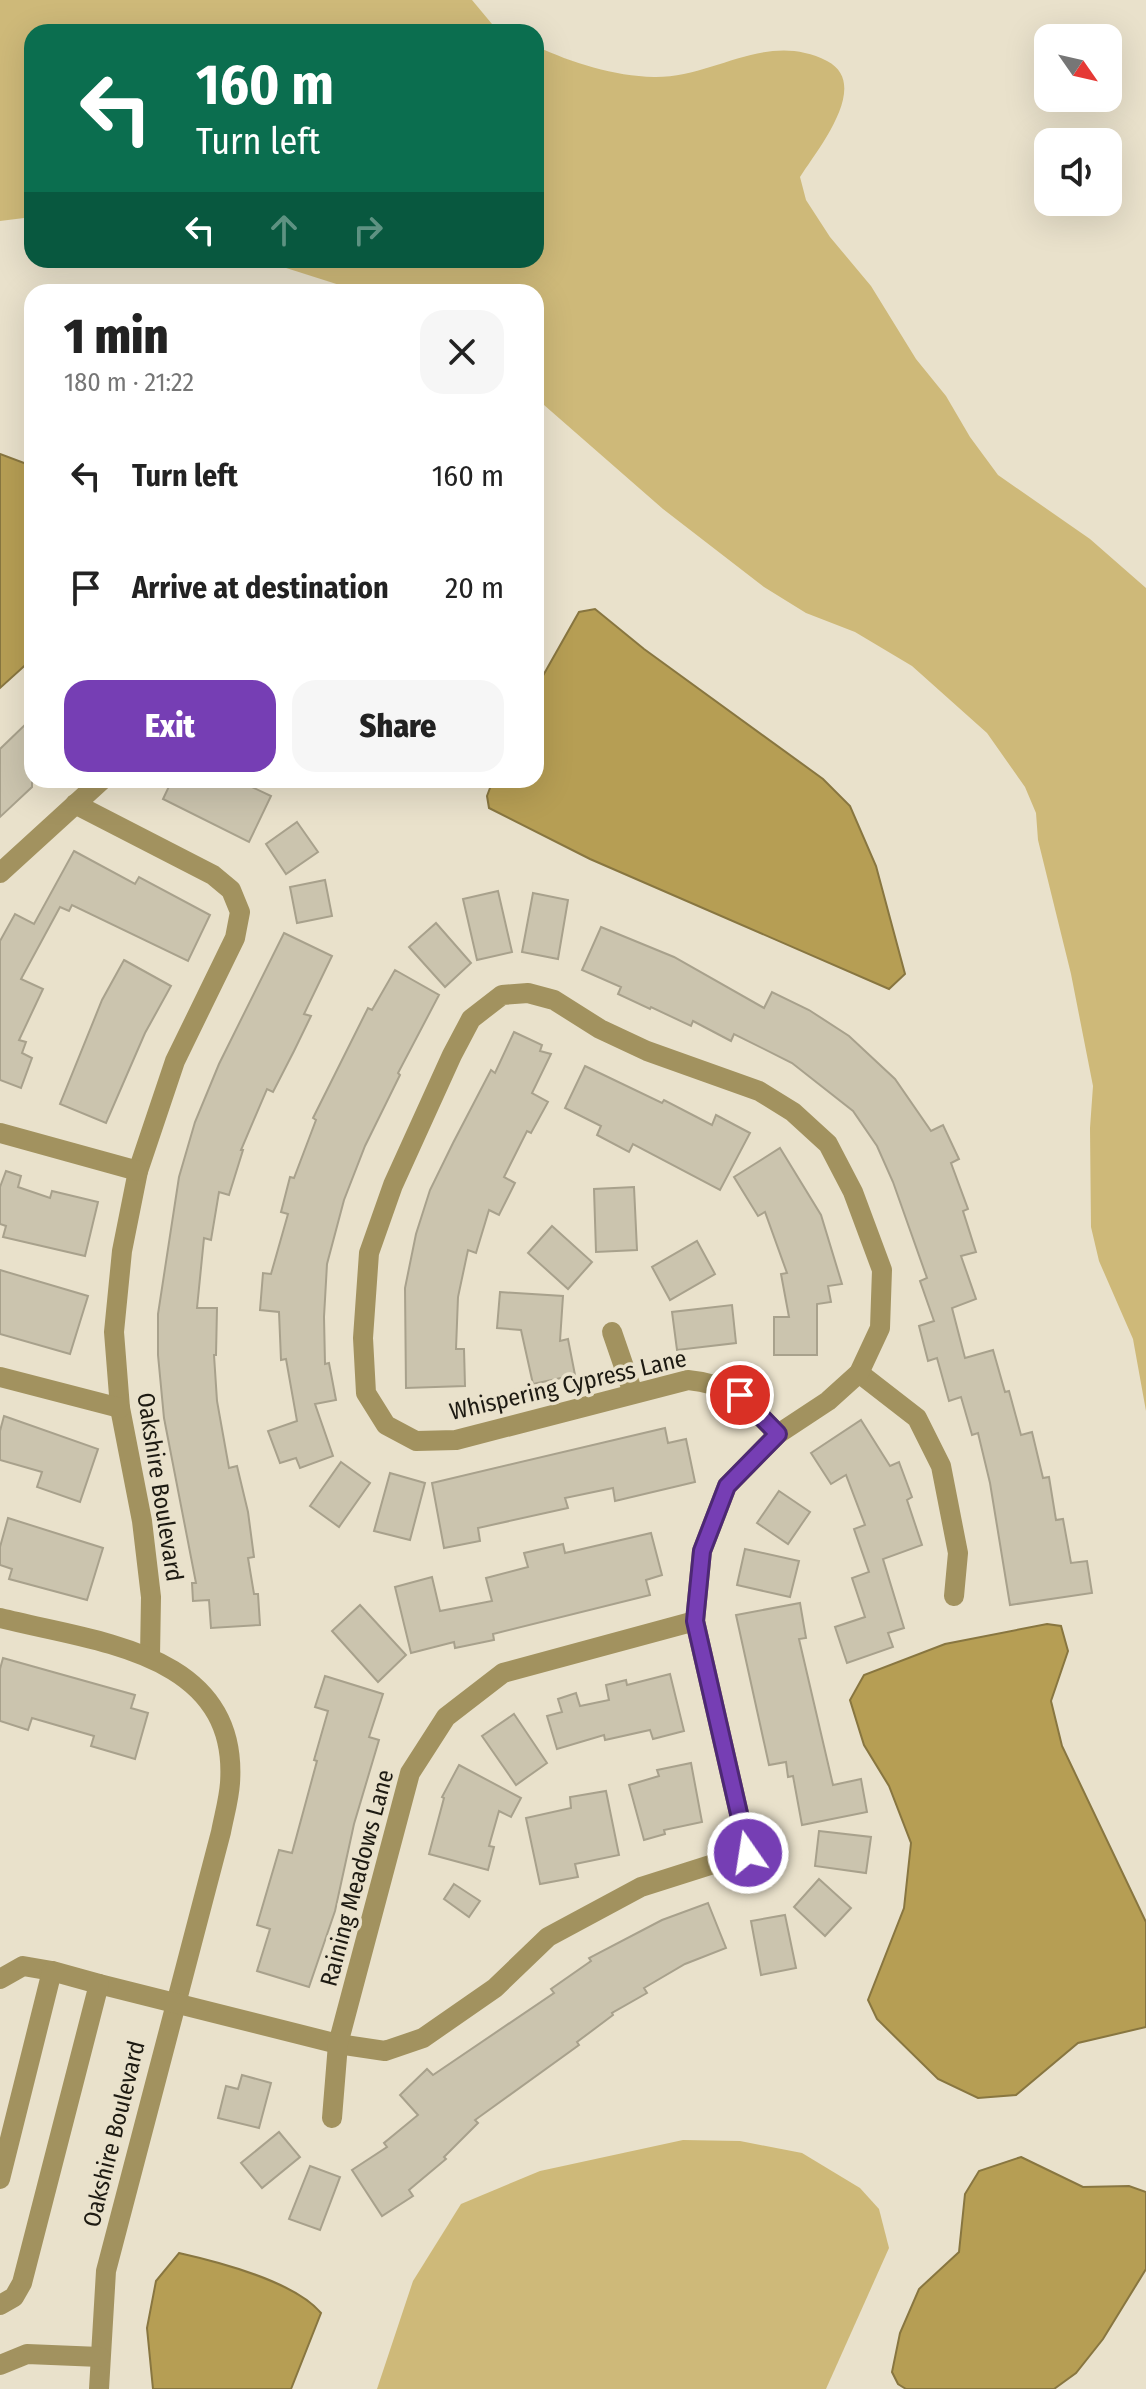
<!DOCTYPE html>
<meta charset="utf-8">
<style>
:root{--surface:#fff;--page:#f6f6f6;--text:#222;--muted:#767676;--accent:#763eb4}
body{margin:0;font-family:"Fira Sans Condensed",sans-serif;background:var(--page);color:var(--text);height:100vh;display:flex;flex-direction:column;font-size:30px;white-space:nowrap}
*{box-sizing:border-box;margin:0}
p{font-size:26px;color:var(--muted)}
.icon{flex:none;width:44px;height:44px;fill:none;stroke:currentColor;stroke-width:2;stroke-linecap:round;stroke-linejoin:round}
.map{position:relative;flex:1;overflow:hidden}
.drawer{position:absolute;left:24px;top:284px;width:520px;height:504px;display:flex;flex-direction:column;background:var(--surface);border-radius:24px;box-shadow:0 8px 32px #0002}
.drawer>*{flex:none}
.guide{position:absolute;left:24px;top:24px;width:520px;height:244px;border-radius:24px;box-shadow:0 8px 32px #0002;background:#0b6e4f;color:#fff;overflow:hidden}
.needle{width:52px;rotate:124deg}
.tools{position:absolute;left:1034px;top:24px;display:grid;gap:16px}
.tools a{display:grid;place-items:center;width:88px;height:88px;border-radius:16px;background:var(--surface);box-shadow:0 8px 32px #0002;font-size:40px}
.pin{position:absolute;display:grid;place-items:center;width:68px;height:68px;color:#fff;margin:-34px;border:4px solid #fff;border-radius:50%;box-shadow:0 2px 8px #0007}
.me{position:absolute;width:88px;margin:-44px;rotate:347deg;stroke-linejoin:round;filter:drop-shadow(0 0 6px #0008)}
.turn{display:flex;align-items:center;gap:28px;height:168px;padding:0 40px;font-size:36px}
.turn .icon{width:104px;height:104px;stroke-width:2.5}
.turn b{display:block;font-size:56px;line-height:68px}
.lanes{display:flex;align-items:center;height:76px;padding:0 40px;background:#0003;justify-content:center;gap:40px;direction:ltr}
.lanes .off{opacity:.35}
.round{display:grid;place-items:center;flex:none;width:84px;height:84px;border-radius:24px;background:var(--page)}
.headline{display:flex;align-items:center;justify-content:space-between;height:136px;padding:0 40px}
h1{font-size:48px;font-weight:800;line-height:60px}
.primary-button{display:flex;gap:16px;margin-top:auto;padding:16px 40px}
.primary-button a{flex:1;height:92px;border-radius:24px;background:var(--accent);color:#fff;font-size:32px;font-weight:800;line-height:92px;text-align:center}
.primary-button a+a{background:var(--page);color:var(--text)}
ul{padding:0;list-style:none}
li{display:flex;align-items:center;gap:24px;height:112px;padding:0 40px}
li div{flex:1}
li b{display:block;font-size:30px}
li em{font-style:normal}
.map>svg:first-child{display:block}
</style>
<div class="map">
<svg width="1146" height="2389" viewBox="0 0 1146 2389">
<rect width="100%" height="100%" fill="#e9e1cb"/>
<g fill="#ceb979">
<path d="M0,0H472L492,24L509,32H32V217L0,221Z"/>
<path d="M536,46C572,63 614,76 654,77C715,78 766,30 827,61C872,84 817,150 800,177L806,200L830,237L871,286L916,359L946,396L970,437L998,475L1090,539L1146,588V1411L1133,1339L1099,1261L1091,1227L1090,1128L1093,1086L1071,974L1038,840L1036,813L1025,787L987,733L912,666L855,632L806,613L764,587L663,509L536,398V292H380L349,288L261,260H536Z"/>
<path d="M683,2140L740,2141L802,2153L860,2188L879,2209L889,2248L826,2389H377L413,2281L461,2204L540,2171Z"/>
</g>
<g fill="#b69e54" stroke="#887640" stroke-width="2">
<path d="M0,454L32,466V659L0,688Z"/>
<path d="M595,609L644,649L823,779L850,806L876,866L905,974L889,989L590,859L489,808L487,796L493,780H536V688L579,612Z"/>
<path d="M1047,1624L1061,1626L1068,1651L1051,1701L1062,1746L1146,1922V2027L1078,2043L1016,2095L978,2098L938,2079L877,2019L868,2000L904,1908L911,1843L889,1786L864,1745L850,1700L864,1675L945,1644Z"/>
<path d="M1021,2157L1083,2187L1129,2186L1146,2192V2269L1103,2339L1076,2373L1054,2389H906L898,2384L892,2372L900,2333L919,2289L959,2252L965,2194L979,2171Z"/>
<path d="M179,2253C219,2262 295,2282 321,2313L291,2389H153L147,2328L156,2281Z"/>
</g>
<g fill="#cbc4ae" stroke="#a8a18c" stroke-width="2">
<path d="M32,718V787L0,817V749Z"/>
<path d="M172,780H237L271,796L249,842L163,799Z"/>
<path d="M297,822L318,852L286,874L266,844Z"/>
<path d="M74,851L135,884L139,877L210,915L188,961L72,905L69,911L60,907L21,979L43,989L19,1040L26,1042L22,1053L32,1058L21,1088L0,1080V941L15,914L34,924Z"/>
<path d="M325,880L332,916L297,923L290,887Z"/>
<path d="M498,891L512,952L477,960L463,899Z"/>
<path d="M533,893L568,900L558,959L522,952Z"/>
<path d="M436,923L471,963L445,987L409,947Z"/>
<path d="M601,927L674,957L764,1008L772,992L809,1010L849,1036L895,1079L931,1131L943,1125L959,1159L951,1163L968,1209L963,1211L976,1252L961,1256L976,1299L952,1308L965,1358L993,1350L1005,1392L1009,1391L1021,1435L1032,1432L1043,1478L1049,1477L1056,1520L1063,1519L1071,1563L1087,1561L1092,1593L1010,1605L990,1483L978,1433L972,1435L961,1397L949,1401L937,1358L928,1361L919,1326L934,1321L920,1281L927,1278L893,1182L877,1146L853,1111L792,1063L734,1034L731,1041L693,1021L691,1026L651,1007L650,1009L618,994L621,987L582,970Z"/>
<path d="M284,933L332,956L304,1014L311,1016L294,1051L273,1092L267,1089L241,1150H243L229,1195L219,1192L211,1240L204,1238L197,1308H217L216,1355H214L217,1401L229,1468L237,1466L248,1512L254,1557L248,1558L254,1594H258L260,1625L211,1628L209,1600L193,1601L192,1583H196L164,1418L158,1355V1314L179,1177L195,1122L219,1064Z"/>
<path d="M124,960L171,986L145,1033L106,1123L60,1104L102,1000Z"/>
<path d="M395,970L439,995L398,1073L400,1075L365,1146L344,1200L327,1264L324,1317L325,1364L329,1363L336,1400L315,1404L333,1456L300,1468L296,1458L280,1463L268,1431L297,1421L286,1359L281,1360L279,1312L260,1310L263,1273L271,1274L288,1214L281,1212L290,1177L294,1178L316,1120L313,1118L368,1008L372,1010Z"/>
<path d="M514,1032L542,1045L540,1051L551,1054L532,1093L548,1102L531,1133L527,1131L504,1177L515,1183L499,1215L489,1210L476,1253L468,1250L458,1297L456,1349H464L465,1386L406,1388L405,1288L416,1234L430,1190L453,1143L491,1070L495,1073Z"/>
<path d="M585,1066L662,1103L664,1100L712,1125L716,1115L750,1133L720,1190L633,1144L629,1152L597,1135L601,1126L565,1108Z"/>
<path d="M780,1148L821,1215L842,1284L828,1286L831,1302L817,1304V1355H774V1317H789L781,1274L787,1273L765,1212L758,1216L734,1177Z"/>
<path d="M6,1171L21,1176L18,1187L50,1198L52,1191L98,1202L85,1256L3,1237L6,1226L0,1224V1187Z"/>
<path d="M634,1187L637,1250L596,1252L594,1189Z"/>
<path d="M552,1226L592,1262L568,1289L528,1253Z"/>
<path d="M697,1241L715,1274L670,1300L652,1267Z"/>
<path d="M0,1270L88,1296L70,1354L0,1334Z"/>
<path d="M500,1292L563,1296L560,1341L568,1339L575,1375L533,1384L521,1330L497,1328Z"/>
<path d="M732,1305L736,1343L677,1350L672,1312Z"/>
<path d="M4,1416L98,1449L80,1502L37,1487L42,1472L0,1460V1431Z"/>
<path d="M861,1420L890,1466L899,1462L912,1497L907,1500L922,1545L883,1559L904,1628L888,1633L893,1647L847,1663L835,1627L865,1617L852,1578L869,1572L854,1529L865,1525L846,1475L831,1484L811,1453Z"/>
<path d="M665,1428L668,1443L686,1439L695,1482L615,1501L613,1488L565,1498L568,1508L478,1528L480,1541L444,1548L432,1483Z"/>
<path d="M341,1462L370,1483L339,1527L310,1506Z"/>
<path d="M390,1473L425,1483L410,1540L374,1531Z"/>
<path d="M779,1491L810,1512L788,1544L757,1523Z"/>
<path d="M8,1518L103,1548L87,1600L9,1579L12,1569L0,1565V1547Z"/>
<path d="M651,1533L662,1575L646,1580L650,1595L493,1634L494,1640L455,1648L454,1642L411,1653L395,1587L432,1577L440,1611L492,1601L486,1578L528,1567L524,1553L563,1544L565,1553Z"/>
<path d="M745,1549L799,1561L790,1597L737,1585Z"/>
<path d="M800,1603L806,1638L799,1639L833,1785L861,1779L867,1812L802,1825L793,1776L788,1777L786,1762L769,1765L736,1615Z"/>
<path d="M360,1605L406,1655L378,1682L332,1631Z"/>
<path d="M3,1658L135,1695L131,1708L148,1713L135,1759L91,1746L94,1736L32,1718L28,1730L0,1721V1669Z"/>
<path d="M670,1674L684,1731L653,1739L650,1730L605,1740L604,1735L557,1749L547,1716L562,1712L558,1699L576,1693L580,1706L609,1700L606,1685L626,1680L627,1685Z"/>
<path d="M325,1676L383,1694L369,1737L379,1740L354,1824L335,1911L309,1987L257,1971L270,1929L257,1925L279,1850L292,1853L317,1761L314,1760L328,1711L315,1707Z"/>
<path d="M514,1714L547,1763L516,1785L482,1736Z"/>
<path d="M691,1763L702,1822L664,1830L665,1834L644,1840L629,1785L659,1776L657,1770Z"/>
<path d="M459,1765L521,1798L511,1817L499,1811L489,1846L494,1847L488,1870L429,1854L444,1798L442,1797Z"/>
<path d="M606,1791L619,1855L575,1864L578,1877L540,1884L526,1818L571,1808L570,1797Z"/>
<path d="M819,1831L871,1837L866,1873L815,1866Z"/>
<path d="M819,1879L851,1908L825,1936L794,1907Z"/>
<path d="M454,1884L480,1901L469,1917L444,1899Z"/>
<path d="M708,1903L726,1948L685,1964L644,1988L647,1993L612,2013L613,2015L577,2042L579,2045L475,2120L478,2123L444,2157L446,2159L409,2190L413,2196L382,2216L352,2170L387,2147L384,2143L418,2115L400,2095L427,2069L433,2075L554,1993L551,1989L591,1961L589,1958L662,1920Z"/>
<path d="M785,1915L796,1968L761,1975L751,1921Z"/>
<path d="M242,2075L271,2083L259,2128L218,2118L226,2086L238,2089Z"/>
<path d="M279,2132L300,2157L262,2188L241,2163Z"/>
<path d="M310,2166L340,2177L320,2230L289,2219Z"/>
</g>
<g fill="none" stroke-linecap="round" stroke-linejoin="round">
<g stroke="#a2925f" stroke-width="20">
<path d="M75,804L213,875L231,890L240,912L235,938L175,1061L138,1171L122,1251L114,1332L120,1408L142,1521L151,1597L150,1656"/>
<path d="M0,873L102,780"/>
<path d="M0,1133L138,1171"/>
<path d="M612,1332L633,1393"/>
<path d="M859,1373L917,1418L941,1466L958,1553L954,1596"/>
<path d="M0,1377L120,1408"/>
<path d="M0,1618C94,1642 239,1651 230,1783C229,1799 224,1816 221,1832L106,2271L99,2389"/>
<path d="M0,1979L23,1966L52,1971"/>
<path d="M99,1984L338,2044L385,2051L423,2038L495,1988L548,1937L641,1887L748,1853L695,1621L702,1551L727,1486L778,1434C748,1404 733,1384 688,1380L456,1440L416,1441L386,1425L366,1393L363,1338L369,1253L393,1185L452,1055L471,1019L502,995L528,993L554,1000L600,1029L647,1051L759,1091L793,1112L828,1144L853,1192L882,1270L880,1328L859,1373L828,1401L778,1434"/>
<path d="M332,2118L338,2044L410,1773L446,1717L503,1673L695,1621"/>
<path d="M0,2179L52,1971L99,1984L22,2283L14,2297L0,2305"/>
<path d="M0,2365L27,2354L100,2357"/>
</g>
</g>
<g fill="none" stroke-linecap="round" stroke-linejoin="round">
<g stroke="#4d2875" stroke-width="20">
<path id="route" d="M740,1395L778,1434L727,1486L702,1551L695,1621L748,1853"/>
</g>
<use href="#route" stroke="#763eb4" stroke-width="14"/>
</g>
<g text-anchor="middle" stroke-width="7" stroke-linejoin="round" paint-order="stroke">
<g font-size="24" fill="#1d1a12" stroke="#e9e1cb">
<text transform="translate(568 1385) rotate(-13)" y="8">Whispering Cypress Lane</text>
<text transform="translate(160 1487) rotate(81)" y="8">Oakshire Boulevard</text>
<text transform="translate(357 1878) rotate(-75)" y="8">Raining Meadows Lane</text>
<text transform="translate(114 2134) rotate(-76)" y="8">Oakshire Boulevard</text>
</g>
</g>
</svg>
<div class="tools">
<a><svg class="needle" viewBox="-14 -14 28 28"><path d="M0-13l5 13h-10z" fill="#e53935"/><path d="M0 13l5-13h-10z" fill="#767676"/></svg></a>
<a><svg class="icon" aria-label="sound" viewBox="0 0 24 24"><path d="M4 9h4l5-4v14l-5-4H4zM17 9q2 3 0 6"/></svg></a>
</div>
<div class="pin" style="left:740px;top:1395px;background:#d93025"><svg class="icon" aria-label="arrive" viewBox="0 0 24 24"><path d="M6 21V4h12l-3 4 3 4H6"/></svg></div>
<svg class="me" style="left:748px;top:1853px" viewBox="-20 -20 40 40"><circle r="17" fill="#763eb4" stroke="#fff" stroke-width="3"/><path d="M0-11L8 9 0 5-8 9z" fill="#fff"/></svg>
<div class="guide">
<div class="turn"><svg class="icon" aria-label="left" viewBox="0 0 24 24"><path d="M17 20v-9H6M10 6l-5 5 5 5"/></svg><div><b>160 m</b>Turn left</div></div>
<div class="lanes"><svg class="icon" aria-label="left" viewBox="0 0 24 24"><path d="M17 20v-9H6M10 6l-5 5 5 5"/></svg><svg class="icon off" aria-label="ahead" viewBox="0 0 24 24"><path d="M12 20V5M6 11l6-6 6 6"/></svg><svg class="icon off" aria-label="right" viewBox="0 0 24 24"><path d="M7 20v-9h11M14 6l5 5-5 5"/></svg></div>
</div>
<section class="drawer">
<div class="headline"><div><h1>1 min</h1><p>180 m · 21:22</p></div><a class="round"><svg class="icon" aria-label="close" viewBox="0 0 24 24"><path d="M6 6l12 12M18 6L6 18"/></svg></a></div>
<ul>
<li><svg class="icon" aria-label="left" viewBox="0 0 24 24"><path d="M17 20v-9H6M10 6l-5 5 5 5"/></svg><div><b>Turn left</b></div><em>160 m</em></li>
<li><svg class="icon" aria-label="arrive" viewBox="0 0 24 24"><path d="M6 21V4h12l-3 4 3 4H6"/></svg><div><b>Arrive at destination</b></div><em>20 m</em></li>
</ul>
<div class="primary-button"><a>Exit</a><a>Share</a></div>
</section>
</div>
